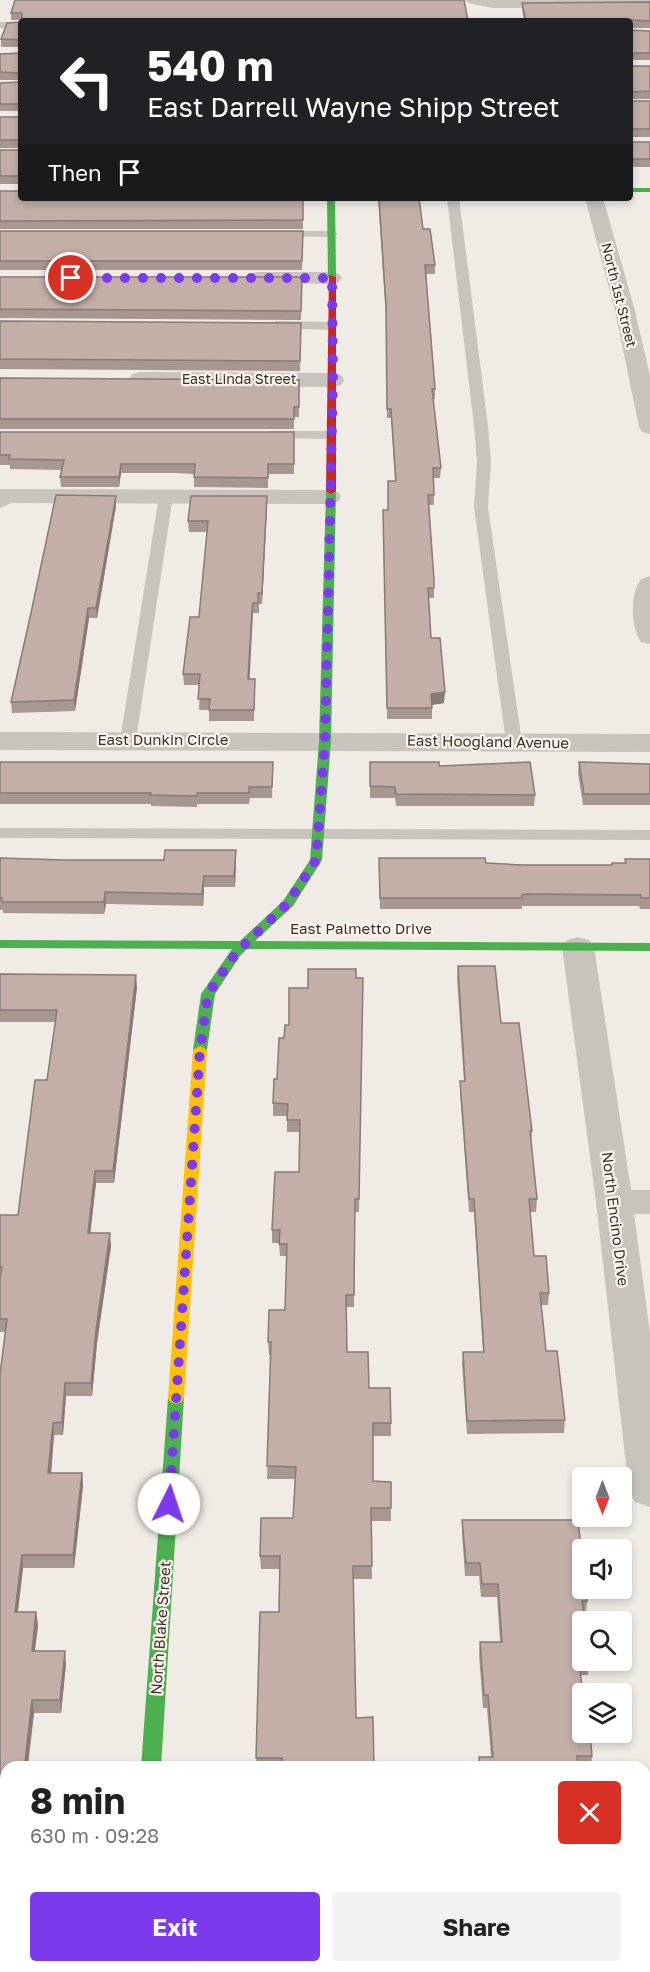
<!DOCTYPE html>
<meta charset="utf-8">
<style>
:root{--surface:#fff;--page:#f2f2f2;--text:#202124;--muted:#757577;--accent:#7c3aed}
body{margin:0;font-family:"Golos Text",sans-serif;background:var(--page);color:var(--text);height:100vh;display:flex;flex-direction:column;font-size:22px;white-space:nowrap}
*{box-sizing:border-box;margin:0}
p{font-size:20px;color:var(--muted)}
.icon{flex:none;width:33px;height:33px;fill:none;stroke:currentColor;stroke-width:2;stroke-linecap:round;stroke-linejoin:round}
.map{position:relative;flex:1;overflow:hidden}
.side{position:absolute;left:0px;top:1761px;width:651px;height:212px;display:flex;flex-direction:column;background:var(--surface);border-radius:18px 18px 0 0;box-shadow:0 3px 9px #0003}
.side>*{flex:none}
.banner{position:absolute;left:18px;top:18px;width:615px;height:183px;border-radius:6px;box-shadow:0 3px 9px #0003;background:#202124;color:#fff;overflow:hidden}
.needle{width:39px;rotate:180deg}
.fabs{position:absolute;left:572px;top:1467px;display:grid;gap:12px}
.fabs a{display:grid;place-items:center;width:60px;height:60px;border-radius:6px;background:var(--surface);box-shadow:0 3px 9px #0003;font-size:30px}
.pin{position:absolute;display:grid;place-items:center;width:51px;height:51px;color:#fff;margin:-26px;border:3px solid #fff;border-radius:50%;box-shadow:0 2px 6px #0007}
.me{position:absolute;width:66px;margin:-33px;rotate:4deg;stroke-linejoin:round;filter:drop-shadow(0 0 4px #0008)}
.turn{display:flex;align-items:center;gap:21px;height:126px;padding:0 30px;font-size:27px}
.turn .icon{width:78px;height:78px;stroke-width:2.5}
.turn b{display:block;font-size:42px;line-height:51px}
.then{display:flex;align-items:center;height:57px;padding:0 30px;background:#0003;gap:12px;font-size:22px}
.round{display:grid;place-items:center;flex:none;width:63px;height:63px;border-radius:6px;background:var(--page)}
.summary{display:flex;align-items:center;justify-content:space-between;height:102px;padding:0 30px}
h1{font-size:36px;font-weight:700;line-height:45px}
.primary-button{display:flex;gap:12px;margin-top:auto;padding:12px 30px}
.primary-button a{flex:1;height:69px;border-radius:6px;background:var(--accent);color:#fff;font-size:24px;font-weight:700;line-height:69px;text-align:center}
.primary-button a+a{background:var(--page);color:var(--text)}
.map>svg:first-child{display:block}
</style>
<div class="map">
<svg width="650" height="1972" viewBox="0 0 650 1972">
<rect width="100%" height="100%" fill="#f0ebe5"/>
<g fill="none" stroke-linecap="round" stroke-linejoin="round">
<g fill="#c9c3be" fill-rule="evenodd">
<rect x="0" y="22" width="21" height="6"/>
<path d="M447,198H459L488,426L491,462L488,507L522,742L520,746H508L506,742L474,507L477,462L474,426Z"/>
<path d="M276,231H332L338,234L332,237L272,236L270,234Z"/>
<path d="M276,321L332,322L338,326L332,330L272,328L270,325Z"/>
<path d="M270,431H331L338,435L331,439L265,438L263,435Z"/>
<path d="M166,492L173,496L136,740L128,745L120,740L159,496Z"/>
<path d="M0,828L650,830V840L0,838Z"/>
</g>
<g fill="#c9c3be" fill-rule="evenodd">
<path d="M465,0H650V7L493,8L468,3Z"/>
<path d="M585,198H603L635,311L650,376V434L642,432L639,427L615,311Z"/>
<path d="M257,272H332L339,274L342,278L339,282L332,284L250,282L247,278L250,274Z"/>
<path d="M140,372L333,373L341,375L344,380L341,385L333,387L140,386L132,384L129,379L132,374Z"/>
<path d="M0,489L329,490L338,492L341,497L338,502L329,504L11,503L0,508Z"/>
<path d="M650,576V644L641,642C630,626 630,594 641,579Z"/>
<path d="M0,732L650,734V752L0,750Z"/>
<path d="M578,937L589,940L594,947L631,1190H650V1214H634L650,1333V1507L635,1502L629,1491L596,1202L562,947L567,940Z"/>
<path d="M113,1966H163L162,1972H112Z"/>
</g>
<g fill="#4caf50" fill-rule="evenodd">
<rect x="630" y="188" width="20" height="4"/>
<path d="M327,198H335L336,277L332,279L328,277Z"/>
<path d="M331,488L336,491L331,741L322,860L293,906L255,941L650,943V951L247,949L240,956L215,994L207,1050L200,1054L193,1050L201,994L232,949L0,948V940L240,941L283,901L310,860L319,741L326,491Z"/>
<path d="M176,1392L182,1394L184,1398L161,1767H141L168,1398L170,1394Z"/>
</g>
<path fill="#ffc107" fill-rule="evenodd" d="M200,1046L207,1050L184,1398L182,1402L176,1404L170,1402L168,1398L193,1050Z"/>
<path fill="#c62828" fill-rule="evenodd" d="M329,275L336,277V491L331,494L326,491Z"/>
</g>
<g fill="#a89690">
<path d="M650,2V28H630V21H524L522,10V3Z"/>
<path d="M11,13L468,21L23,20H11Z"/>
<path d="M21,22V47H1V39Z"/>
<path d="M630,30L650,31V60H630Z"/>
<path d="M21,53V80H0V54Z"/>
<rect x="630" y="66" width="20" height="33"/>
<path d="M21,82V111H0V83Z"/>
<rect x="630" y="101" width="20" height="36"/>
<rect x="0" y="117" width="21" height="31"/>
<rect x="630" y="142" width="20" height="25"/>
<rect x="0" y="150" width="21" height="34"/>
<path d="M0,191L303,198V229H0Z"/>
<path d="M378,198H419L423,229L435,265V274H426L435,389V399H433L441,468L440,478H433L434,505H429L434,580V598H428L431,638L444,703L432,705V719H387L383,520L388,510L395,481L391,418H387L386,316Z"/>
<path d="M0,231H303L302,270H0Z"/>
<path d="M0,277H302L301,320L0,318Z"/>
<path d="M0,321L301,323L300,371L0,369Z"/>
<path d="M0,378L299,380V417H294V429H0Z"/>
<path d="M0,432H294V474H268V488L194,487V474L175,473H121L119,487H61L60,477L62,470L10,469V465H0Z"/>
<path d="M116,496V506L97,618H89L75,711L12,713L11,702Z"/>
<path d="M267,506L262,604H259V613H253L252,621L249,679H255L254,721H209V710H199L200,685H184L183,674L199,617L207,532H189L188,521Z"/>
<path d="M0,762H273L272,798H250L249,804H197V807L151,806V804H0Z"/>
<path d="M370,762L439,766L535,795L534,806H396L395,798H370Z"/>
<path d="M579,762L650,764V805H583L578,773Z"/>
<path d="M0,858L65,860L236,862L235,887H204L203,906L106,904L104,914L3,913V910H0Z"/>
<path d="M625,859H650V909H640L639,906H522V909H380L379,870L486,863L522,865H611L625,863Z"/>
<path d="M458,966L501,1023L532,1131L531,1143L537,1199L536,1212H530L534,1256L549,1293L548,1305H541L546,1351L565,1420L564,1433L467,1434L462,1364L463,1352H483L474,1212H469L460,1093V1081H464L457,978Z"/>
<path d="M0,974L137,987L114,1183H96L90,1233L111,1246L97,1343L92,1396H66L63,1435H54L51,1473H82L83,1486L74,1568H23L18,1612H36L38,1625L35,1651L66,1664L61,1713H34L6,1966H20L19,1972H0L5,1332H0V1215H18L47,1080L56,1022H0Z"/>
<path d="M356,978H363L359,1212H355L354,1307H346L347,1352L391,1423V1436H373V1481L391,1482V1521H371L372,1579H353L356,1718L374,1767H257L256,1758L279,1612V1569H261L260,1556L293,1518L295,1479H267L271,1355H269L268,1342L285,1310L287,1256H280L279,1243H272V1230L299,1172L300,1132H287V1116H273V1103L284,1038L289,1025L308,988Z"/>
<path d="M462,1520L587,1601L586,1613H584L589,1662L588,1675H581L582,1732L592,1756L591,1767H478L479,1757H491L487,1708H483L479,1655L480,1642H500L497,1597H481L479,1576H465L462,1533Z"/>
</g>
<g fill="#887a75">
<path d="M121,464V473L119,487V477Z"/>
<path d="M116,496V506L97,618L96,608Z"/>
<path d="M267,496V506L262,604V593Z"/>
<path d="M253,603V613L249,690L248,679Z"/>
<path d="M88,608L89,618L75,711L74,700Z"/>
<path d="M445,692L444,703L431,705V694Z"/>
<path d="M236,850V862L235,887L234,876Z"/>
<path d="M204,876V887L203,906L202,894Z"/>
<path d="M105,892L106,904L104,914V902Z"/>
<path d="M136,975L137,987L114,1183L113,1171Z"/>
<path d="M95,1171L96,1183L89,1245L88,1233Z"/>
<path d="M110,1233L111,1246L97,1343L92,1396L91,1383L96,1330Z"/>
<path d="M65,1383L66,1396L63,1435L62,1422Z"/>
<path d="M53,1423L54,1435L50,1486L48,1473Z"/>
<path d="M82,1473L83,1486L74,1568L73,1555Z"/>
<path d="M22,1555L23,1568L16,1625L15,1612Z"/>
<path d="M36,1612L38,1625L33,1664L32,1651Z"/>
<path d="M65,1651L66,1664L61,1713L60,1700Z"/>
<path d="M32,1700L34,1713L27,1767L25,1762Z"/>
<path d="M16,1966H20L19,1972H16Z"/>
</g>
<g fill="#c3afa7" stroke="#887a75" stroke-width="1.5">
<path d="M15,0H464L468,21H22V13H11Z"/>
<path d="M650,2V21L631,20L630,22V21H526L522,3Z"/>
<path d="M21,22V40L1,39L7,23Z"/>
<path d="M630,30L650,31V53H630Z"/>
<path d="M21,53V73L0,72V54Z"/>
<path d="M630,66H650V91L630,92Z"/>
<path d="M21,82V104H0V83Z"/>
<rect x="630" y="101" width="20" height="28"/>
<path d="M0,117H21V142L20,140H0Z"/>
<rect x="630" y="142" width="20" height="17"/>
<rect x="0" y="150" width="21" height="26"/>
<path d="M0,191H21V198H303V220L0,221Z"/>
<path d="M379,198H419L423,229H430L435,265H425L435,389H432L441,468H433L434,495H428L434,580V588H428L431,638H440L445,692L431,694L432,708H387L383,510H388V481H396L391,409H387L386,307Z"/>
<path d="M0,231H303L302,261H0Z"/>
<path d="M0,277H302L301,311L0,309Z"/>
<path d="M0,321L301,323L300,361L0,359Z"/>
<path d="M0,378L299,380V407H294V419H0Z"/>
<path d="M0,432H294V464H268V478L194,477L195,464H121L119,477H60L64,460L9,459L10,455H0Z"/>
<path d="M56,495L116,496L96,608H88L74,700L11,702L31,613Z"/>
<path d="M191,496H267L262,593H258V603H253L252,610L248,679H255L254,710H209L210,699H198L200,674H183L190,617H199L208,521H188Z"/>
<path d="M0,762H273L272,787H249V793H197V796L150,795L151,793H0Z"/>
<path d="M370,762H439V766L530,762L535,795L396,794L395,787L370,786Z"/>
<path d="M579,762L650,764V794H584Z"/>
<path d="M165,850H236L234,876H204L202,894L105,892L104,902H2V898H0V858L65,860H164Z"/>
<path d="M379,858H485L486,863L522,865H612V863H626L625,859H650V898H641V895L526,894L522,895V898H380Z"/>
<path d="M458,966H495L501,1023H519L532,1131H530L537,1199H529L534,1256H546L549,1293H540L546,1351H557L565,1420L467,1421L463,1352H484L474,1199H469L460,1081H465Z"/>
<path d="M308,969H356V978H363L359,1199H355L354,1295H346L347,1352H368L369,1388H390L391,1423H373V1481L391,1482V1508H371L372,1566H353L356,1718L373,1717L374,1767H282V1758H256L260,1612H279L280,1556H260L261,1518H293L296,1467L267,1466L271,1342H268L269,1310H285L287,1244H279L280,1230H272L275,1172H299L300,1120H287L288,1104L273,1103L274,1079H277L279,1038H284L285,1025H289V988H308Z"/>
<path d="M0,974L136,975L113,1171H95L88,1233H110L96,1330L91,1383H65L62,1422L53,1423L48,1473H82L73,1555H22L15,1612H36L32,1651H65L60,1700H32L25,1762H49L48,1767H6V1966H16V1972H0V1374L7,1319H0V1277L2,1267H0V1215H18L35,1080H47L57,1010H0Z"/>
<path d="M462,1520H578L582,1558V1588H586L587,1601H582L585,1622H582V1660H589V1662H579L583,1694L582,1732H590L592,1756H577L578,1767H480L479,1757H493L488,1695H484L480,1642H502L498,1584H482L480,1563H466Z"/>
<path d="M264,1966H365V1972H263Z"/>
<path d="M512,1966H611V1972H513Z"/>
</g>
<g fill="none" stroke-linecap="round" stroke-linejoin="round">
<path stroke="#7c3aed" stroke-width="10" stroke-dasharray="0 18" d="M71,278H332L333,380L325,741L316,860L288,903L236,953L208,994L200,1050L169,1504"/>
</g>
<g text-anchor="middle" stroke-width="4.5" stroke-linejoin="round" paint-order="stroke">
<g font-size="14" fill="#3b302b" stroke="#fbf5ee">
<text transform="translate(619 295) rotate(76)" y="5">North 1st Street</text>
<text x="239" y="384">East Linda Street</text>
</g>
<g font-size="15" fill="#3b302b" stroke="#fbf5ee">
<text x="163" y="745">East Dunkin Circle</text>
<text transform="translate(488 742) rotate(1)" y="5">East Hoogland Avenue</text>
<text x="361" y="934">East Palmetto Drive</text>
<text transform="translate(615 1219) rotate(83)" y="5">North Encino Drive</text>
<text transform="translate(161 1628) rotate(-86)" y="5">North Blake Street</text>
</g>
</g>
</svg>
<div class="fabs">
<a><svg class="needle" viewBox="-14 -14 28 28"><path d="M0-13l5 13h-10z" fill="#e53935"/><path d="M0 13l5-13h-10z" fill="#757577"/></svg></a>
<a><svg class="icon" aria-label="sound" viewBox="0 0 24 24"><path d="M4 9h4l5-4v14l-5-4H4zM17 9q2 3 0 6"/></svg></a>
<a><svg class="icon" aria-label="search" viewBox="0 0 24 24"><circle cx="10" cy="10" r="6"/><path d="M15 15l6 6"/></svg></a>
<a><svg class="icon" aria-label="layers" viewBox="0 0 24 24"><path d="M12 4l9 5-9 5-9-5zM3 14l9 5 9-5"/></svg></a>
</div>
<div class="pin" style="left:71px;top:278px;background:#d93025"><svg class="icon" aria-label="arrive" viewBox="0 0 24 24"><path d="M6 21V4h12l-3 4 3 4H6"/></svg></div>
<svg class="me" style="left:169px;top:1504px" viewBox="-20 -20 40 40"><circle r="19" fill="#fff"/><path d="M0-13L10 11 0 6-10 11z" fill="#7c3aed"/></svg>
<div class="banner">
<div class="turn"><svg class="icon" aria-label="left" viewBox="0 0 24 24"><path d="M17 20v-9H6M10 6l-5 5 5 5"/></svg><div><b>540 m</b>East Darrell Wayne Shipp Street</div></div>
<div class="then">Then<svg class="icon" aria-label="arrive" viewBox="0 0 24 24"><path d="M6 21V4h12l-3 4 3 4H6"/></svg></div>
</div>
<section class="side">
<div class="summary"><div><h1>8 min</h1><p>630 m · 09:28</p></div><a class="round" style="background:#d93025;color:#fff"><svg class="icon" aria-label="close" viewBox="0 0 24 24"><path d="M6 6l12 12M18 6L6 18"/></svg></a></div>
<div class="primary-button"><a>Exit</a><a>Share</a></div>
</section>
</div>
